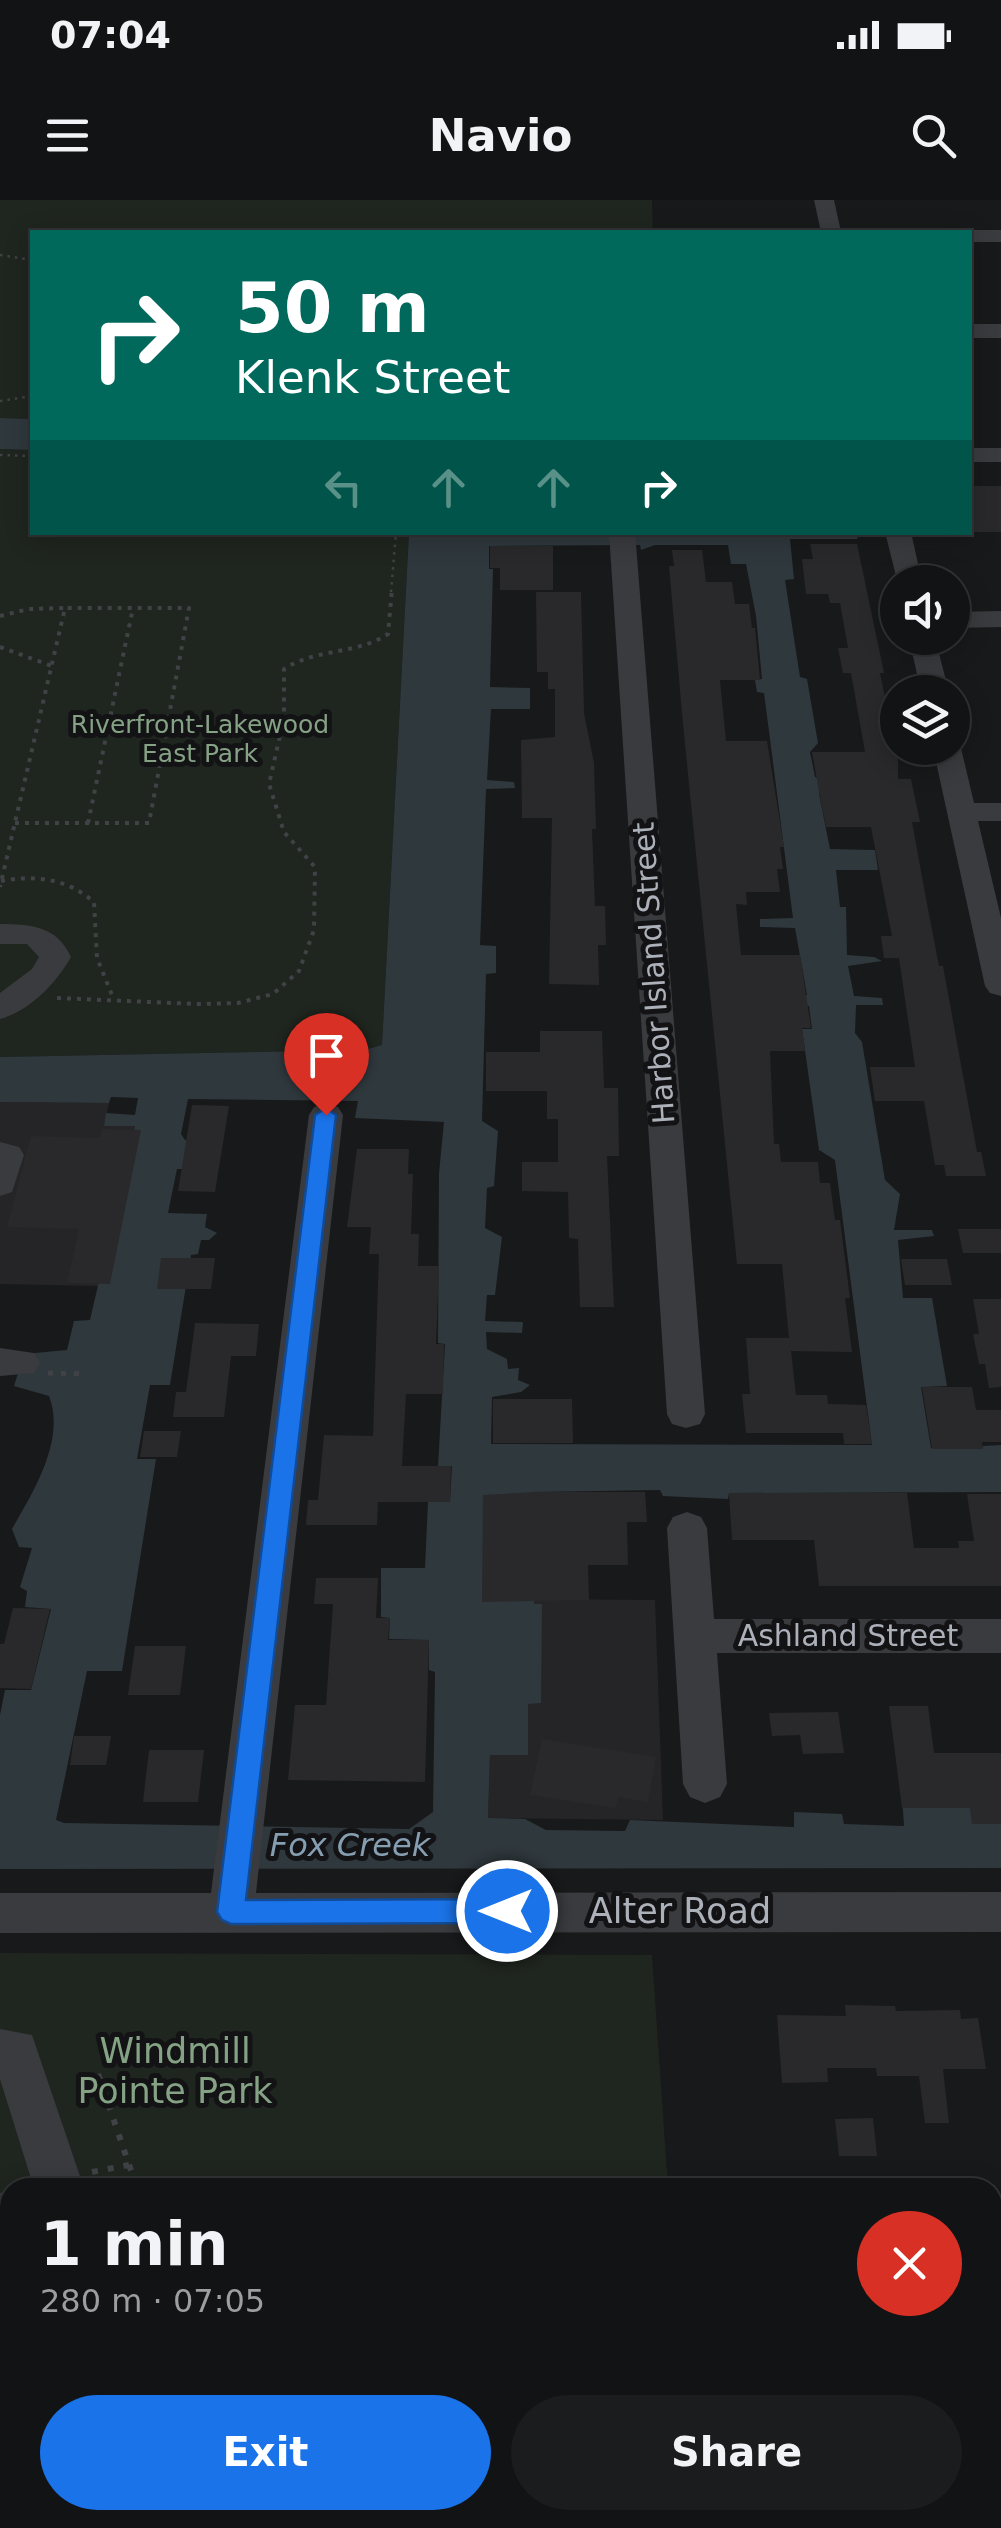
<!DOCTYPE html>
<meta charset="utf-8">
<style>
:root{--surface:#121314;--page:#1b1c1d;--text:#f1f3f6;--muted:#9c9ea0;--line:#313234;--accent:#1a73e8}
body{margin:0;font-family:"DejaVu Sans",sans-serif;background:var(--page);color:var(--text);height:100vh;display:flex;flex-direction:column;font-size:38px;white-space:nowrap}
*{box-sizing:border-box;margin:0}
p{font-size:32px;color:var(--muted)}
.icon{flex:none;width:55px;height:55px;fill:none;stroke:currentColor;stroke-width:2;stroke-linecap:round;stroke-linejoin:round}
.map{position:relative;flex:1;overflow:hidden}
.panel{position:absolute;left:0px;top:1978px;width:1002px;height:352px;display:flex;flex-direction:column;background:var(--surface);border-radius:30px 30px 0 0;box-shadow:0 5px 25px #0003,0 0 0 2px var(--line)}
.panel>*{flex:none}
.top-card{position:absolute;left:30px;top:30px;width:942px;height:305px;border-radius:0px;box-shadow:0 5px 25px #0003,0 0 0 2px var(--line);background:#00695c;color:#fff;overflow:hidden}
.buttons{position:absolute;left:880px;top:365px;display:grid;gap:20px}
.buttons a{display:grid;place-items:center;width:90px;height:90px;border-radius:50%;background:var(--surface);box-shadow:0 5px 25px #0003,0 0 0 2px var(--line);font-size:50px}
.pin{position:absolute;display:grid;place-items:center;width:85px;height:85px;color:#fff;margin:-102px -42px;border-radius:50% 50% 50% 0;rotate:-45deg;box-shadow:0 0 10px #0007}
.pin .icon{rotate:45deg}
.me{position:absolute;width:110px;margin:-55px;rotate:270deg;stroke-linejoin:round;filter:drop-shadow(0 0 8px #0008)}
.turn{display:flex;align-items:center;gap:35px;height:210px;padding:0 40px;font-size:45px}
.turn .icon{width:130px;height:130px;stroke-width:2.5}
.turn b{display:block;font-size:70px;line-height:85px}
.lanes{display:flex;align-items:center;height:95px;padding:0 40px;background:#0003;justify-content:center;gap:50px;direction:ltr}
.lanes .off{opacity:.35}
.round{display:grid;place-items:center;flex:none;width:105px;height:105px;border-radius:52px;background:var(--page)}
.overview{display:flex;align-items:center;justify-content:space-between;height:170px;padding:0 40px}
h1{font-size:60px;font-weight:800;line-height:75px}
.action{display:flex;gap:20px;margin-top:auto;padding:20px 40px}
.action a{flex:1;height:115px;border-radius:60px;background:var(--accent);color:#fff;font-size:40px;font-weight:800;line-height:115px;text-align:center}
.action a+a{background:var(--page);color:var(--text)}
.status{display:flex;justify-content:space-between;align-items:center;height:70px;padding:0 50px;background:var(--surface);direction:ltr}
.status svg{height:28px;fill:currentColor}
header{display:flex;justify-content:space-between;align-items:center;height:130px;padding:0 40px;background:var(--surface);font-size:45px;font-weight:800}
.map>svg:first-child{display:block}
</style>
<div class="status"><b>07:04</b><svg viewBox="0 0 49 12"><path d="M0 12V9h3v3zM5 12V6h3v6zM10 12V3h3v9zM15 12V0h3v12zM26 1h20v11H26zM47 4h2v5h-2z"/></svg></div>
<header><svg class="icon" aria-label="menu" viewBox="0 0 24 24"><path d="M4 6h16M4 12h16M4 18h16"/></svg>Navio<svg class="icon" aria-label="search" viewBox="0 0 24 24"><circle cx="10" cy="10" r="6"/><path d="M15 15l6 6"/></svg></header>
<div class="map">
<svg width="1001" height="2328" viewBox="0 0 1001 2328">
<rect width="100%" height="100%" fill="#18191a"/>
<g fill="#252527">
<path d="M0,902L109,903L104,926H135L98,1086L0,1084Z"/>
<path d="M534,1399L655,1400L663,1620L488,1618L490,1555L528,1503H541V1404H534Z"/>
</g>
<g fill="#1f251f">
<path d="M0,0H652L653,32H32V219L0,218Z"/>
<path d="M0,249L32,250V332L409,333L382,845L364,850L0,857Z"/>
<path d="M0,1753L652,1755L668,1987L10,1988V2320H118L98,2328H0Z"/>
</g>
<g fill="#2f383d" fill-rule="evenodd">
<path d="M0,218L32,219V250L0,249Z"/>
<path d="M409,333H859L857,339H790L794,379L785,380L800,477L807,479L818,543L810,552L815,577L822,580L819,594L830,649L875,650L878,670H836L840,707H846L847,755L874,757L882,761L848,766L854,796L882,798L883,805H856L855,833L862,842L885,980L900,994L894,1030H932L934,1036L898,1040L903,1098H932L947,1186L921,1187L931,1248L982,1249L983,1246L1001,1245V1292L729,1293L728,1299L663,1296L660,1290L534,1292V1404H542L541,1503L528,1504V1555H490L488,1618L525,1619L546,1630L625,1631L630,1620L794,1627V1612L842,1614L844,1624L904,1626L901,1579H1001V1668L0,1669V1515L5,1490H31L51,1409L25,1407L27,1391L20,1387L32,1348L19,1347L12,1329C33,1292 66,1240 49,1196L14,1186L24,1154L67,1150L74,1121L90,1120L135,926H104L106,913L135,915L138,898L111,897L109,903L0,902V857L364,850L382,845ZM640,345L641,350L655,345H728L731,364H746L756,416L762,479L755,480L757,492L764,493C774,569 783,641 793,718L760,719V727L795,728L807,795H791L793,805L809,806L812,829H802L819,950L835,960L872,1245L491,1244L492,1197L521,1192L530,1185L518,1180L519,1168L508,1169L507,1159L487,1149L486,1132L522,1133L523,1122L485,1121L487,1095H495L502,1037L485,1028L487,988L494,986L498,931L482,921L486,774L496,773V746L480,745L486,589L515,588L514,582L487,580L491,509H530V488L490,487L493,369H489V346ZM188,899L358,901L355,918L444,922L439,973L438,1143L445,1144L438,1266H452L450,1301L428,1302L425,1368H381V1417L390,1418L389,1439L429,1440V1470L435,1472L433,1612L409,1629L64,1623L56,1620L87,1471H122L156,1259H137L150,1185H170L191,1055L198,1054L201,1040H209L217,1033L205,1027L207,1014L168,1013L177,969H185L194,941L185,940L181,934Z"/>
</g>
<g fill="#29292b">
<rect x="970" y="286" width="31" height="46"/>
<path d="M810,344H857L884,473H880L892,531H898V579H911L920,622H912L927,704L939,766H943L947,788L977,952H981L986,976H946L944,965H935L924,901H875L870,867H915L899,758H884L881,736H892L871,627H826L821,603L812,552H865L851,473H843L838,448H848L840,403H830L828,394H806L802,359H813Z"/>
<path d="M490,346H553V390H500V368H490Z"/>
<path d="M672,350H702L706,382H732L735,404H749L752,428H755L760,480H720L726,541H767L784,647H780L783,669H777L780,692H746L747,705L736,704L741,755H800L811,828H802L805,851H770L774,944H779L781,962H818L820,983H830L835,1020H840L850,1098H845L852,1152L791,1151L796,1195H827L828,1204L866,1205L872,1244H844L843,1233H746L742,1194H750L746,1138H789L782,1064H737L683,524L669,366H674Z"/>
<path d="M536,392H581L584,513L594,563L596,629H592L595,706H605L606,745H598L599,785L549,784L552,618H522L521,540L555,537V489H548V472H537Z"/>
<path d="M540,831H602L604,888H618L619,956H607L614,1107H580L578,1039L569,1038L568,992L522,991V962H558V919H547V891H486V852H540Z"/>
<path d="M192,905L229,906L215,992L178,991Z"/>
<path d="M102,929L141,930L110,1084L67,1083L79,1029L7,1027L31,936L100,938Z"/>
<path d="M357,949H409L408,974H413L411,1034H419L418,1066H439L436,1144H444L443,1194H406L402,1266H451L450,1302H378L377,1325H306L308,1300H318L324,1235L373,1236L379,1054H369L371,1027H347Z"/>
<path d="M958,1029H1001V1053H963Z"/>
<path d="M161,1058H215L211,1089H157Z"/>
<path d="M901,1059H947L952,1085H905Z"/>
<path d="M973,1099H1001V1187L989,1188L985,1164H979L973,1134H979Z"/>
<path d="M195,1123L259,1124L256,1156H231L224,1217H173L176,1192H186Z"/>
<path d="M922,1187H972L976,1210H1001V1242H982L983,1249H932Z"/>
<path d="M493,1199H572L573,1243H493Z"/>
<path d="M144,1231H181L177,1257H140Z"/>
<path d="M535,1292H645L647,1322H627L628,1365H588L589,1400L482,1402L483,1295Z"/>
<path d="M729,1293H907L914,1348H959L958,1341H974L967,1294H1001V1386H819L814,1340H732Z"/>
<path d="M316,1378H378L376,1418H390L388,1440H429L425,1582L288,1580L295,1505H326L333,1404H314Z"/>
<path d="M13,1408L50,1409L31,1489L0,1488V1444H4Z"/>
<path d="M135,1446H186L180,1495H128Z"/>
<path d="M889,1506H928L934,1553H1001V1624H972L970,1608H902Z"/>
<path d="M838,1512L844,1553L803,1554L800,1535L772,1536L769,1513Z"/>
<path d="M74,1536H111L106,1565H70Z"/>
<path d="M542,1539L656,1557L648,1602L618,1597L616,1608L530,1595Z"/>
<path d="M149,1550H204L198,1602H143Z"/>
<path d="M845,1805L895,1806L896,1811L960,1810L961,1819L978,1818L986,1869H943L949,1923H925L919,1876H877L876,1868H827L828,1882L782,1883L777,1815L846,1816Z"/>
<path d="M873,1918L877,1956H839L835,1919Z"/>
</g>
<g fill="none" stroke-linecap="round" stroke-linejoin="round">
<g stroke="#404246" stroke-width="2.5" stroke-dasharray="2.5 5" stroke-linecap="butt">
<path d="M0,55L32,60"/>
<path d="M0,201L32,196"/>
<path d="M0,255L32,256"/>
<path d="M391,392L396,332"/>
</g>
<g stroke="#404246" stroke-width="4" stroke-dasharray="4 6" stroke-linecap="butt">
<path d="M0,416L29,409L65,408L0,687"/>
<path d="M0,447L52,466"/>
<path d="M15,623H149L189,408H65"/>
<path d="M88,623L133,408"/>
<path d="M1,681C36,675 66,678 94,702L97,758L112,795"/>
<path d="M57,798L196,804L238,803L273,794L299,771L314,730L315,667L284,632L269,584L284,518V469C316,448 356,455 388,434L392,389"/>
</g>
<path stroke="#404246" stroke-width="5" stroke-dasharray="5 8" stroke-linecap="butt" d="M48,1173L86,1174"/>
<g stroke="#404246" stroke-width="6" stroke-dasharray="6 10" stroke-linecap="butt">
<path d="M98,1874L137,1988"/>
<path d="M92,1972L129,1965"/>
</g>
<g fill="#3a3b3f" fill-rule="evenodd">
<path d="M814,0H834L841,32H821Z"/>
<path d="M970,30H1001V42H970V32H962Z"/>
<rect x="970" y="124" width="31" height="14"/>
<rect x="970" y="248" width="31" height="14"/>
<path d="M609,332H635L705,1214L700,1224L686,1228L672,1224L667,1214Z"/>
<path d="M885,332H911L922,382L898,384Z"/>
<path d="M1001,411V427L952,428V412Z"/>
<path d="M909,438H935L949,492H921Z"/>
<path d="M952,541L961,548L974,603H1001V621H978L1001,718V796L990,793L985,786L933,548H952Z"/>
<path d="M0,724C31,724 57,726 71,757C56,783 30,811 0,819V793L32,769L39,757L27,744H0Z"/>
<path d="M326,904L338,907L343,915L256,1693L1001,1692V1732L0,1733V1693H211L309,915L314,907Z"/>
<path d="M0,942L19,947L24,955L12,992L0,996Z"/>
<path d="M0,1148L34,1153L40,1163L34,1173L0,1176Z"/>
<path d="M687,1312L701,1317L707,1328L714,1419H1001V1453H717L727,1584L720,1597L705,1603L690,1597L683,1584L667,1328L673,1317Z"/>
<path d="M0,1829L32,1835L84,1988H34L0,1879Z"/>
<path d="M10,1991V2039L0,2041V1993Z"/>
<path d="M0,2063L10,2067V2147L0,2143Z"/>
<path d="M1001,2282V2328H972L969,2320H992V2283Z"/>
<path d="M43,2320H97L99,2328H45Z"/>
<path d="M168,2320H222L225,2328H171Z"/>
<path d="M410,2320H704L701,2328H407Z"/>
</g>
</g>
<path fill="#1a73e8" stroke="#114b97" stroke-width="2.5" d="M326,908L336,915L246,1700L507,1699L517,1703L521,1711L517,1720L507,1723L231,1724L222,1720L217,1712L315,915Z"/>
<g text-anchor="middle" stroke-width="10" stroke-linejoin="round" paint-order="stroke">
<g font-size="25" fill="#85a285" stroke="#131315">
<text x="200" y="533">Riverfront-Lakewood<tspan x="200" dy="29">East Park</tspan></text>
</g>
<g font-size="30" fill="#acb0b9" stroke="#131315">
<text transform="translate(654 773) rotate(-94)" y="10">Harbor Island Street</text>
<text x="848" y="1446">Ashland Street</text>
</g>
<g font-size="32" font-style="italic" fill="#869eb1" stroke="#131315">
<text x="350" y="1656">Fox Creek</text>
</g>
<g font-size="35" fill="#acb0b9" stroke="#131315">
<text x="680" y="1723">Alter Road</text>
</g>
<g font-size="35" fill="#85a285" stroke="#131315">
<text x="175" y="1863">Windmill<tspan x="175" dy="40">Pointe Park</tspan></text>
</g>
</g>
</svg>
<div class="buttons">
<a><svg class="icon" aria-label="sound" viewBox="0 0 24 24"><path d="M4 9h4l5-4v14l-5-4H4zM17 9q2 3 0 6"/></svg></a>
<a><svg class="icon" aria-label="layers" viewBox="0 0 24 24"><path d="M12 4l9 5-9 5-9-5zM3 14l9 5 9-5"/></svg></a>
</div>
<div class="pin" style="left:326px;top:915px;background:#d93025"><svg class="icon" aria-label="arrive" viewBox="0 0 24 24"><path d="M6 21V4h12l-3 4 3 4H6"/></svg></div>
<svg class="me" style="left:507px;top:1711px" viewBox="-20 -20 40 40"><circle r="17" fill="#1a73e8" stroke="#fff" stroke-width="3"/><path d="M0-11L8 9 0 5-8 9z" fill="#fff"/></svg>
<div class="top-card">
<div class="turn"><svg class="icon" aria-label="right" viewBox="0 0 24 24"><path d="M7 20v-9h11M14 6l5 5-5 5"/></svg><div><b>50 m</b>Klenk Street</div></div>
<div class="lanes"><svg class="icon off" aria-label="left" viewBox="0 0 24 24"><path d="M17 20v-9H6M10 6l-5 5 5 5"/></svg><svg class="icon off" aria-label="ahead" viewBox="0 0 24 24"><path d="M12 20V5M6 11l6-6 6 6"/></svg><svg class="icon off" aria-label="ahead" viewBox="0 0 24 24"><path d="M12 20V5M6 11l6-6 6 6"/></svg><svg class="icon" aria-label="right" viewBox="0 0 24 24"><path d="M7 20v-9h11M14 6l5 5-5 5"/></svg></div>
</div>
<section class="panel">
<div class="overview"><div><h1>1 min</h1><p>280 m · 07:05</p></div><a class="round" style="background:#d93025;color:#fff"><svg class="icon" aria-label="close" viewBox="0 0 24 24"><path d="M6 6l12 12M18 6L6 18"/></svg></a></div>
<div class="action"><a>Exit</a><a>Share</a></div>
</section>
</div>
